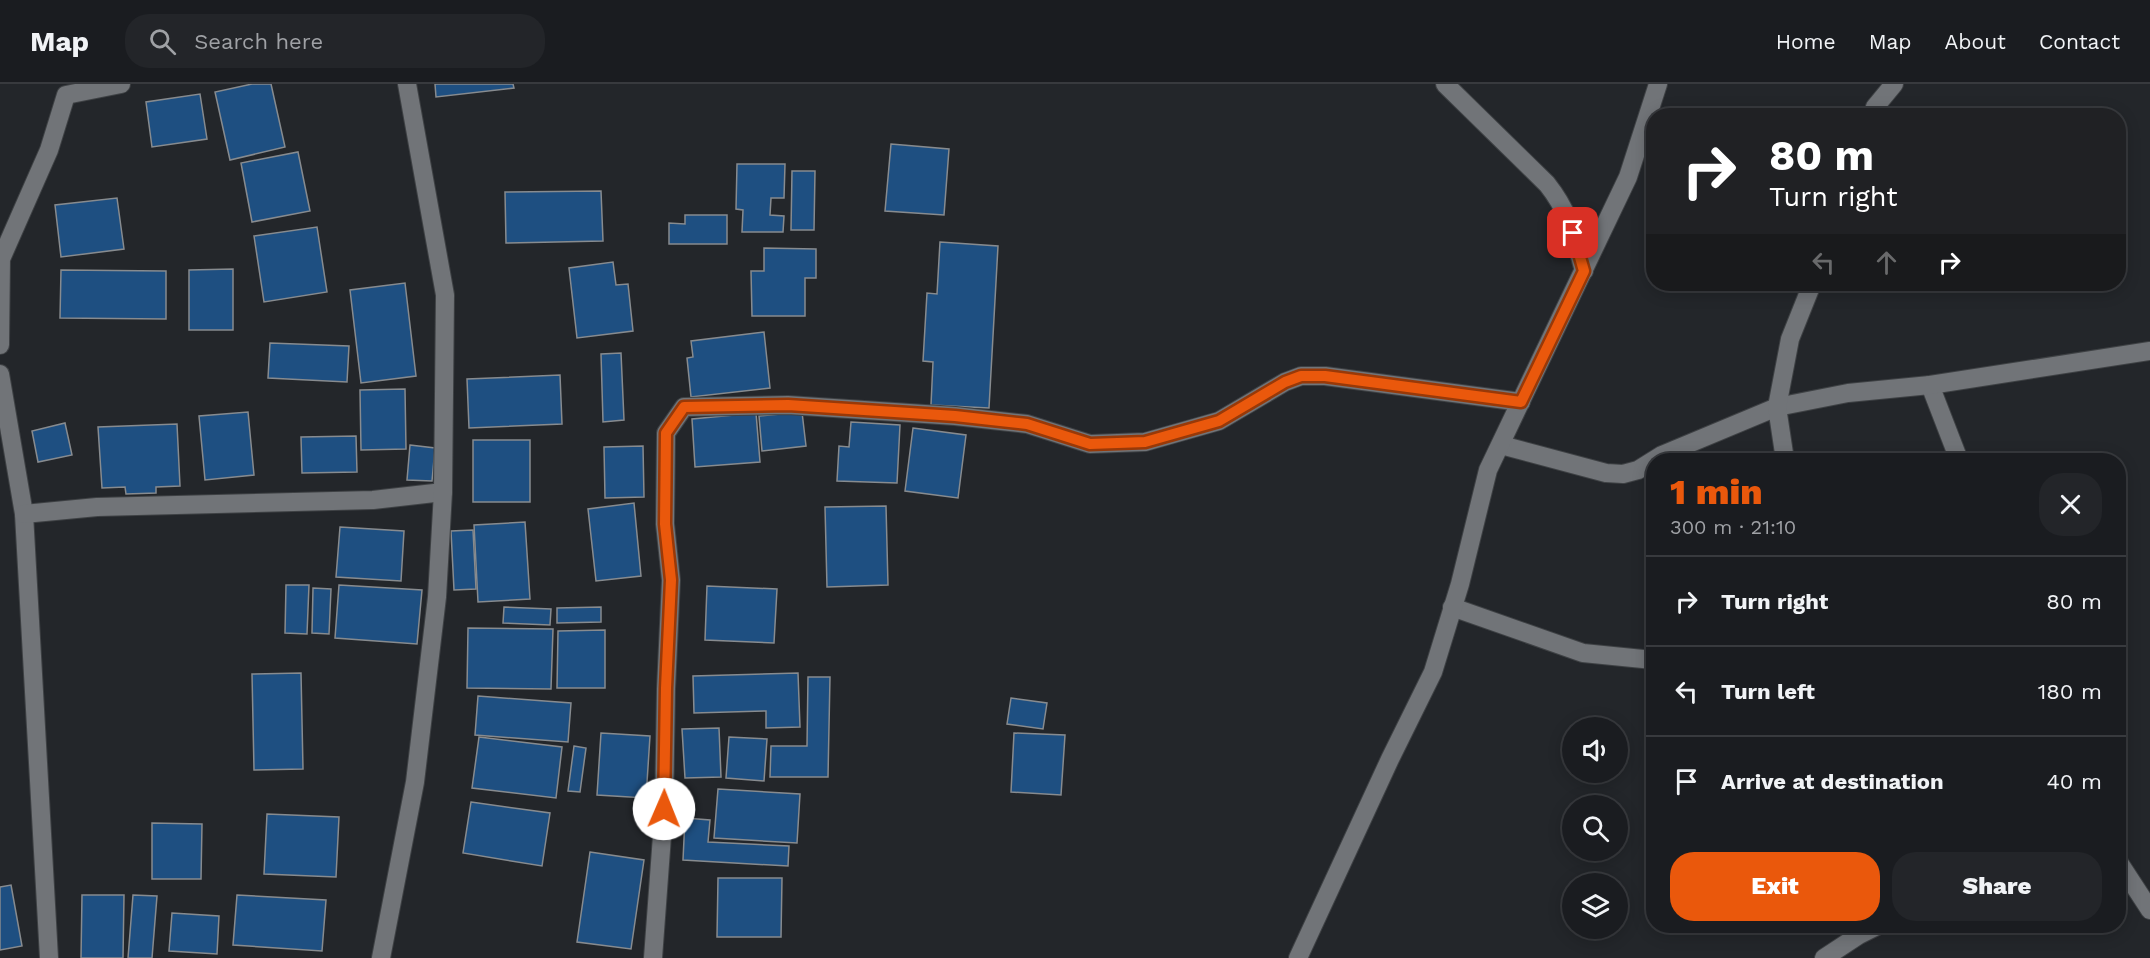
<!DOCTYPE html>
<meta charset="utf-8">
<style>
:root{--surface:#1a1c20;--page:#232529;--text:#f1f3f6;--muted:#9fa1a5;--line:#383a3e;--accent:#ea580c}
body{margin:0;font-family:"Work Sans",sans-serif;background:var(--page);color:var(--text);height:100vh;display:flex;flex-direction:column;font-size:22px;white-space:nowrap}
*{box-sizing:border-box;margin:0}
p{font-size:20px;color:var(--muted)}
.icon{flex:none;width:33px;height:33px;fill:none;stroke:currentColor;stroke-width:2;stroke-linecap:round;stroke-linejoin:round}
.map{position:relative;flex:1;overflow:hidden}
.drawer{position:absolute;left:1646px;top:369px;width:480px;height:480px;display:flex;flex-direction:column;background:var(--surface);border-radius:24px;box-shadow:0 3px 15px #0003,0 0 0 2px var(--line)}
.drawer>*{flex:none}
.top-card{position:absolute;left:1646px;top:24px;width:480px;height:183px;border-radius:24px;box-shadow:0 3px 15px #0003,0 0 0 2px var(--line);background:#202124;color:#fff;overflow:hidden}
.tools{position:absolute;left:1562px;top:633px;display:grid;gap:12px}
.tools a{display:grid;place-items:center;width:66px;height:66px;border-radius:50%;background:var(--surface);box-shadow:0 3px 15px #0003,0 0 0 2px var(--line);font-size:30px}
.pin{position:absolute;display:grid;place-items:center;width:51px;height:51px;color:#fff;margin:-26px;border-radius:12px;box-shadow:0 3px 9px #0006}
.me{position:absolute;width:66px;margin:-33px;rotate:1deg;stroke-linejoin:round;filter:drop-shadow(0 0 4px #0008)}
.turn{display:flex;align-items:center;gap:21px;height:126px;padding:0 24px;font-size:27px}
.turn .icon{width:78px;height:78px;stroke-width:2.5}
.turn b{display:block;font-size:42px;line-height:51px}
.lanes{display:flex;align-items:center;height:57px;padding:0 24px;background:#0003;justify-content:center;gap:30px;direction:ltr}
.lanes .off{opacity:.35}
.round{display:grid;place-items:center;flex:none;width:63px;height:63px;border-radius:24px;background:var(--page)}
.overview{display:flex;align-items:center;justify-content:space-between;height:102px;padding:0 24px}
h1{font-size:36px;font-weight:800;line-height:45px;color:var(--accent)}
.action{display:flex;gap:12px;margin-top:auto;padding:12px 24px}
.action a{flex:1;height:69px;border-radius:24px;background:var(--accent);color:#fff;font-size:24px;font-weight:800;line-height:69px;text-align:center}
.action a+a{background:var(--page);color:var(--text)}
ul{padding:0;list-style:none}
li{display:flex;align-items:center;gap:18px;height:90px;padding:0 24px;border-top:2px solid var(--line)}
li div{flex:1}
li b{display:block;font-size:22px}
li em{font-style:normal}
header{display:flex;align-items:center;gap:36px;box-sizing:border-box;height:84px;padding:0 30px;background:var(--surface);border-bottom:2px solid var(--line)}
header strong{font-size:28px}
nav{display:flex;gap:33px;margin-inline-start:auto;font-size:21px}
.search{width:420px;height:54px;background:var(--page);display:flex;align-items:center;gap:15px;box-sizing:border-box;padding:0 21px;border-radius:24px;color:var(--muted);font-size:22px}
.map>svg:first-child{display:block}
</style>
<header>
<strong>Map</strong>
<div class="search"><svg class="icon" aria-label="search" viewBox="0 0 24 24"><circle cx="10" cy="10" r="6"/><path d="M15 15l6 6"/></svg>Search here</div>
<nav><a>Home</a><a>Map</a><a>About</a><a>Contact</a></nav>
</header>
<div class="map">
<svg width="2150" height="874" viewBox="0 0 2150 874">
<rect width="100%" height="100%" fill="#23262a"/>
<g fill="#1e4f81" stroke="#878b8f" stroke-width="1.5">
<path d="M252,0H271L285,63L230,76L215,8Z"/>
<path d="M435,0H513L514,4L436,13Z"/>
<path d="M200,10L207,55L152,63L146,18Z"/>
<path d="M891,60L949,65L944,131L885,127Z"/>
<path d="M298,68L310,127L252,138L241,79Z"/>
<path d="M737,80H785L784,114H771L770,131L784,132L783,148H742L743,126L736,125Z"/>
<path d="M792,87H815L814,146H791Z"/>
<path d="M601,107L603,157L506,159L505,108Z"/>
<path d="M117,114L124,165L61,173L55,121Z"/>
<path d="M685,131H727V160H669V139L685,140Z"/>
<path d="M317,143L327,208L264,218L254,152Z"/>
<path d="M940,158L998,162L989,324L931,321L933,278L923,277L927,209L937,210Z"/>
<path d="M764,164L816,165V194H805V232H752L751,187H764Z"/>
<path d="M613,178L616,201L628,200L633,247L577,254L569,184Z"/>
<path d="M233,185V246H189V186Z"/>
<path d="M61,186L166,187V235L60,234Z"/>
<path d="M405,199L416,292L361,299L350,206Z"/>
<path d="M764,248L770,304L691,313L687,274L693,273L691,257Z"/>
<path d="M270,259L349,262L347,298L268,294Z"/>
<path d="M621,269L624,336L603,338L601,270Z"/>
<path d="M560,291L562,340L469,344L467,295Z"/>
<path d="M405,305L406,365L361,366L360,306Z"/>
<path d="M248,328L254,391L205,396L199,332Z"/>
<path d="M802,328L806,362L762,367L759,332Z"/>
<path d="M756,329L760,378L695,383L692,335Z"/>
<path d="M851,338L900,341L897,399L837,397L839,362L849,363Z"/>
<path d="M65,339L72,371L38,378L32,347Z"/>
<path d="M177,340L180,402L156,403V409L126,410L125,403L102,404L98,343Z"/>
<path d="M913,344L966,351L958,414L905,407Z"/>
<path d="M356,352L357,388L302,389L301,353Z"/>
<rect x="473" y="356" width="57" height="62"/>
<path d="M410,361L435,364L432,397L407,396Z"/>
<path d="M643,362L644,413L605,414L604,363Z"/>
<path d="M634,419L641,492L596,497L588,425Z"/>
<path d="M886,422L888,501L827,503L825,423Z"/>
<path d="M525,438L530,515L478,518L474,441Z"/>
<path d="M340,443L404,447L401,497L336,493Z"/>
<path d="M473,446L476,505L454,506L451,447Z"/>
<path d="M286,501H309L307,550L285,549Z"/>
<path d="M339,501L422,506L417,560L335,554Z"/>
<path d="M707,502L777,505L774,559L705,556Z"/>
<path d="M313,504L331,505L329,550L312,549Z"/>
<path d="M504,523L551,525L550,541L503,539Z"/>
<path d="M601,523V538L557,539V524Z"/>
<path d="M468,544L553,545L551,605L467,604Z"/>
<path d="M605,546V604H557L558,547Z"/>
<path d="M301,589L303,685L254,686L252,590Z"/>
<path d="M798,589L800,643L766,644V627L694,629L693,592Z"/>
<path d="M808,593H830L828,693H770L771,662H807Z"/>
<path d="M478,612L571,619L568,658L475,651Z"/>
<path d="M1011,614L1047,619L1043,645L1007,640Z"/>
<path d="M719,644L721,693L685,694L682,645Z"/>
<path d="M601,649L650,652L646,714L597,711Z"/>
<path d="M1014,649L1065,651L1061,711L1011,708Z"/>
<path d="M479,653L562,663L556,714L472,704Z"/>
<path d="M729,653L767,655L764,697L726,694Z"/>
<path d="M574,662L586,664L580,708L568,707Z"/>
<path d="M718,705L800,710L797,759L714,754Z"/>
<path d="M471,718L550,729L542,782L463,769Z"/>
<path d="M267,730L339,733L336,793L264,790Z"/>
<path d="M685,734L710,736L708,758L789,762L788,782L683,776Z"/>
<path d="M152,739L202,740L201,795H152Z"/>
<path d="M590,768L644,776L631,865L577,858Z"/>
<path d="M718,794H782L781,853H717Z"/>
<path d="M11,801L22,862L0,866V803Z"/>
<path d="M82,811H124L123,874H81Z"/>
<path d="M133,811L157,812L152,874H128Z"/>
<path d="M237,811L326,816L322,867L233,861Z"/>
<path d="M172,829L219,832L217,870L169,867Z"/>
</g>
<g fill="none" stroke-linecap="round" stroke-linejoin="round">
<g stroke="#3e4144" stroke-width="20">
<g id="minor">
<path d="M1445,0L1547,100C1570,129 1574,152 1584,187"/>
<path d="M1872,32L1875,23L1894,0"/>
<path d="M0,261L1,175L49,66L66,11L121,0"/>
<path d="M0,290L24,430L49,874"/>
<path d="M1930,301L1959,376"/>
<path d="M1501,361L1606,389L1623,390L1638,386L1662,371L1777,323L1848,309L1930,301L2150,267"/>
<path d="M1785,376L1777,323L1790,255L1812,200"/>
<path d="M24,430L97,423L373,416L443,408"/>
<path d="M1452,523L1583,569L1653,576"/>
<path d="M2118,777L2150,826"/>
<path d="M381,874L415,698L437,513L443,408L445,211L407,0"/>
<path d="M653,874L664,725L666,605L671,496L665,440L666,349L684,323L788,321L955,332L1027,340L1090,360L1145,358L1219,337L1285,298L1301,292H1325L1521,318"/>
<path d="M1298,874L1390,675L1433,588L1460,500L1488,386L1628,93L1658,0"/>
<path d="M1824,874L1859,851L1877,842"/>
</g>
</g>
<use href="#minor" stroke="#717478" stroke-width="18"/>
</g>
<g fill="none" stroke-linecap="round" stroke-linejoin="round">
<g stroke="#983908" stroke-width="15">
<path id="route" d="M664,725L666,604L671,496L665,440L666,349L684,323L788,321L955,332L1027,340L1090,360L1145,358L1219,337L1285,298L1301,292H1325L1521,318L1584,187L1573,149"/>
</g>
<use href="#route" stroke="#ea580c" stroke-width="10"/>
</g>
</svg>
<div class="tools">
<a><svg class="icon" aria-label="sound" viewBox="0 0 24 24"><path d="M4 9h4l5-4v14l-5-4H4zM17 9q2 3 0 6"/></svg></a>
<a><svg class="icon" aria-label="search" viewBox="0 0 24 24"><circle cx="10" cy="10" r="6"/><path d="M15 15l6 6"/></svg></a>
<a><svg class="icon" aria-label="layers" viewBox="0 0 24 24"><path d="M12 4l9 5-9 5-9-5zM3 14l9 5 9-5"/></svg></a>
</div>
<div class="pin" style="left:1573px;top:149px;background:#d93025"><svg class="icon" aria-label="arrive" viewBox="0 0 24 24"><path d="M6 21V4h12l-3 4 3 4H6"/></svg></div>
<svg class="me" style="left:664px;top:725px" viewBox="-20 -20 40 40"><circle r="19" fill="#fff"/><path d="M0-13L10 11 0 6-10 11z" fill="#ea580c"/></svg>
<div class="top-card">
<div class="turn"><svg class="icon" aria-label="right" viewBox="0 0 24 24"><path d="M7 20v-9h11M14 6l5 5-5 5"/></svg><div><b>80 m</b>Turn right</div></div>
<div class="lanes"><svg class="icon off" aria-label="left" viewBox="0 0 24 24"><path d="M17 20v-9H6M10 6l-5 5 5 5"/></svg><svg class="icon off" aria-label="ahead" viewBox="0 0 24 24"><path d="M12 20V5M6 11l6-6 6 6"/></svg><svg class="icon" aria-label="right" viewBox="0 0 24 24"><path d="M7 20v-9h11M14 6l5 5-5 5"/></svg></div>
</div>
<section class="drawer">
<div class="overview"><div><h1>1 min</h1><p>300 m · 21:10</p></div><a class="round"><svg class="icon" aria-label="close" viewBox="0 0 24 24"><path d="M6 6l12 12M18 6L6 18"/></svg></a></div>
<ul>
<li><svg class="icon" aria-label="right" viewBox="0 0 24 24"><path d="M7 20v-9h11M14 6l5 5-5 5"/></svg><div><b>Turn right</b></div><em>80 m</em></li>
<li><svg class="icon" aria-label="left" viewBox="0 0 24 24"><path d="M17 20v-9H6M10 6l-5 5 5 5"/></svg><div><b>Turn left</b></div><em>180 m</em></li>
<li><svg class="icon" aria-label="arrive" viewBox="0 0 24 24"><path d="M6 21V4h12l-3 4 3 4H6"/></svg><div><b>Arrive at destination</b></div><em>40 m</em></li>
</ul>
<div class="action"><a>Exit</a><a>Share</a></div>
</section>
</div>
